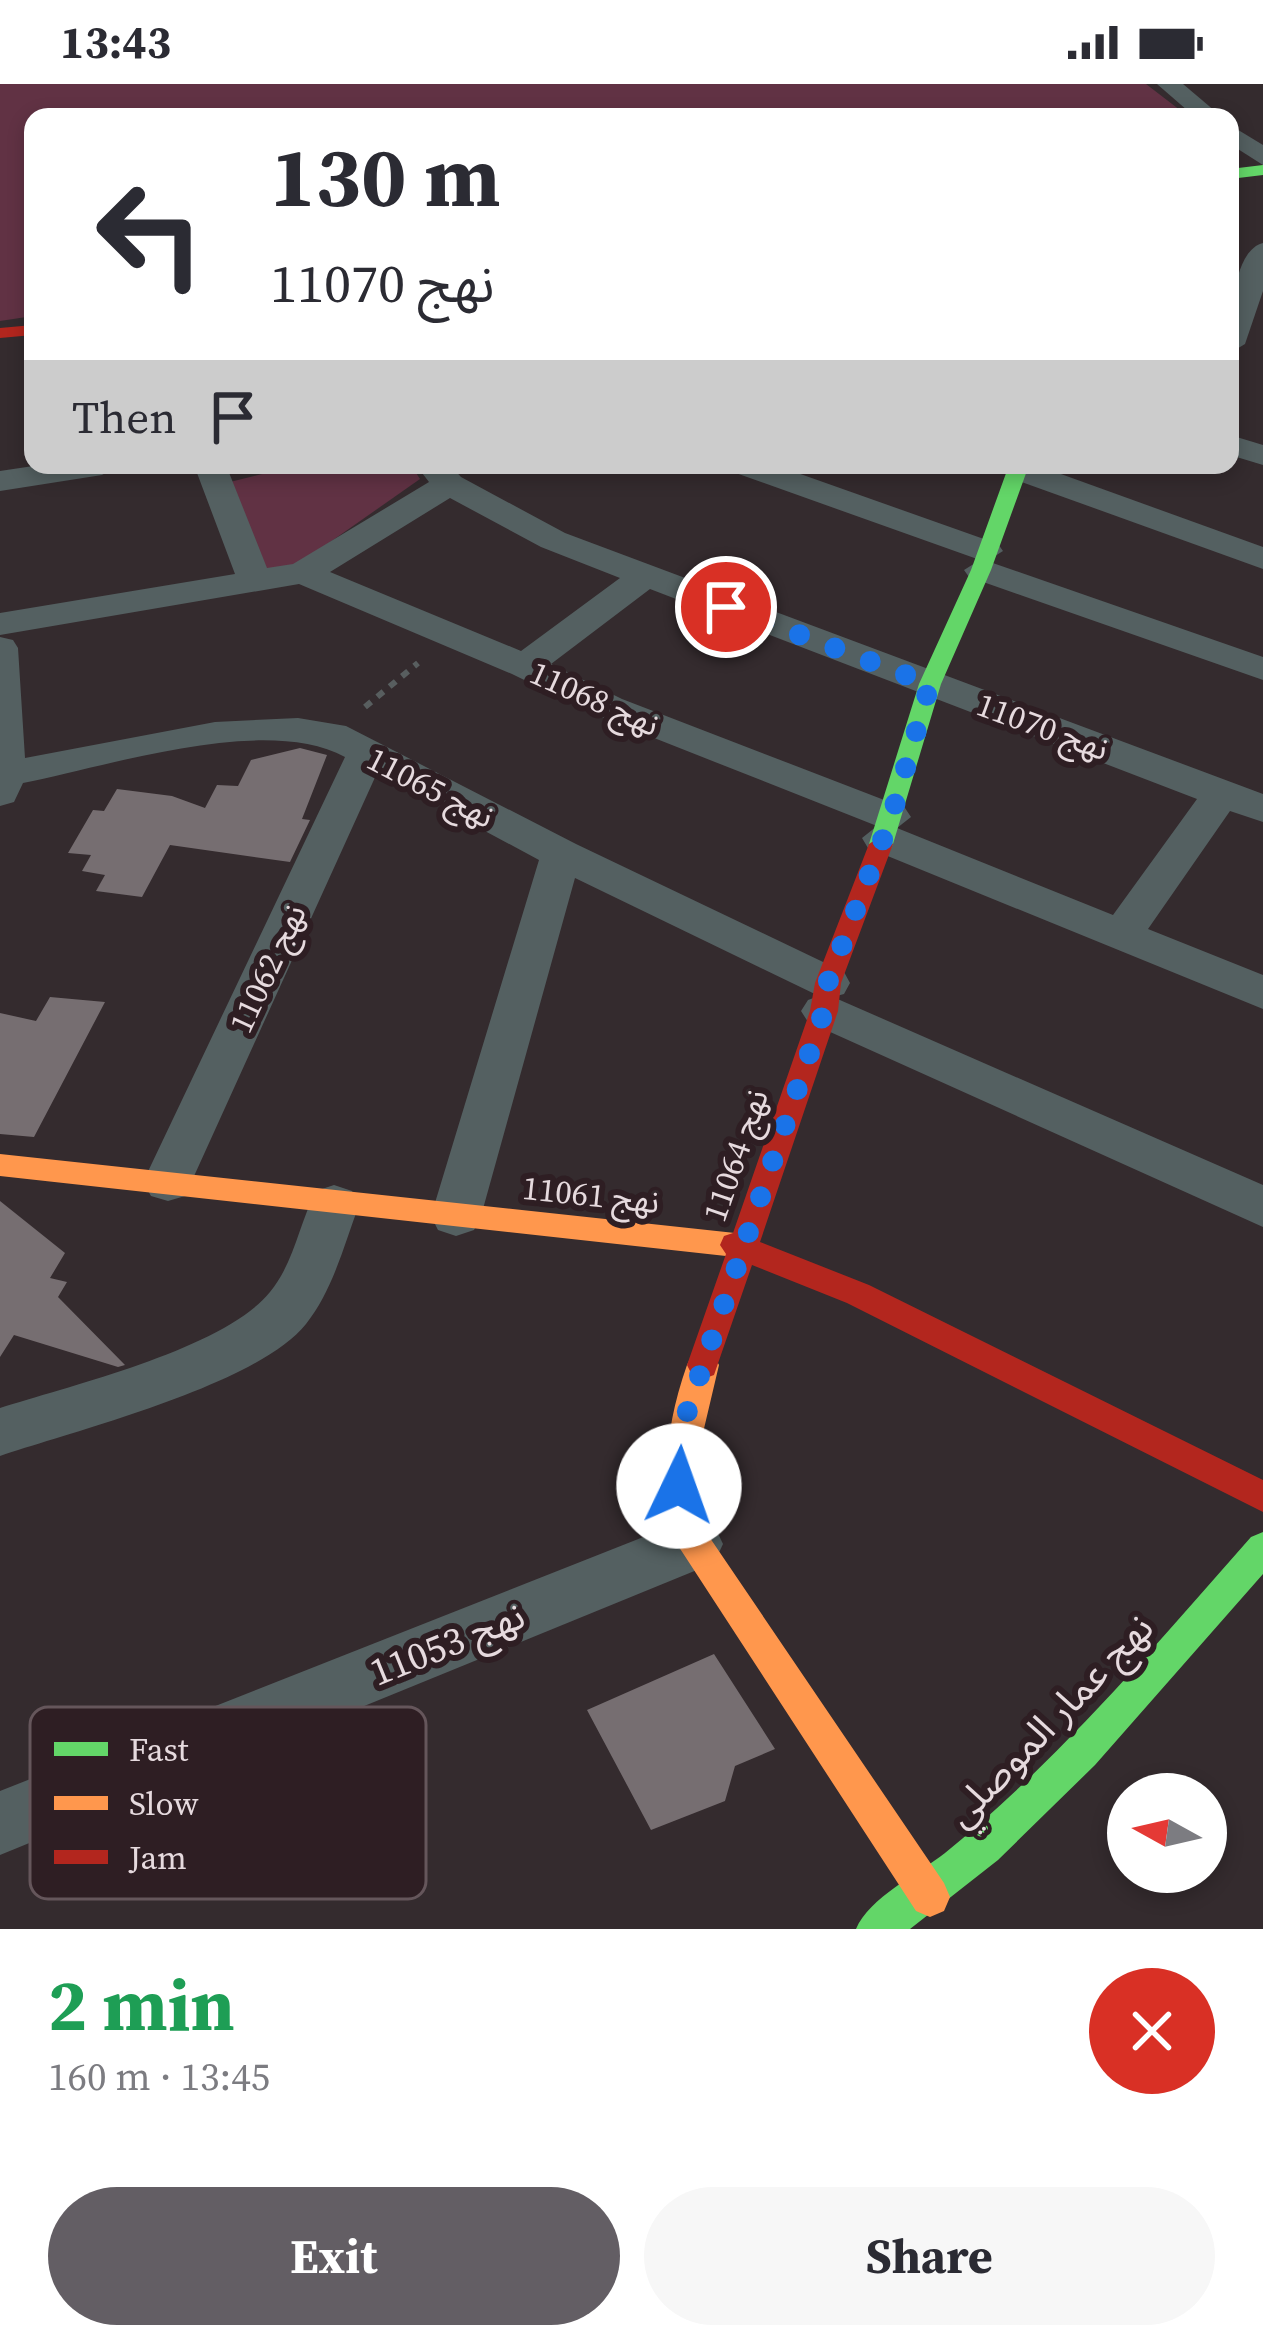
<!DOCTYPE html>
<meta charset="utf-8">
<style>
:root{--surface:#fff;--page:#f7f7f7;--text:#2b2b33;--muted:#7c7c81;--accent:#635e64}
body{margin:0;font-family:"Source Serif 4","Noto Sans Arabic",serif;background:var(--page);color:var(--text);height:100vh;display:flex;flex-direction:column;font-size:45px;white-space:nowrap}
*{box-sizing:border-box;margin:0}
p{font-size:39px;color:var(--muted)}
.icon{flex:none;width:66px;height:66px;fill:none;stroke:currentColor;stroke-width:2;stroke-linecap:round;stroke-linejoin:round}
.map{position:relative;height:1845px;overflow:hidden}
.details{display:flex;flex-direction:column;background:var(--surface);flex:1}
.details>*{flex:none}
.guide{position:absolute;left:24px;top:24px;width:1215px;height:366px;border-radius:24px;box-shadow:0 6px 18px #0003;background:#fff;color:var(--text);overflow:hidden}
.needle{width:78px;rotate:278deg}
.buttons{position:absolute;left:1107px;top:1689px;display:grid;gap:24px}
.buttons a{display:grid;place-items:center;width:120px;height:120px;border-radius:50%;background:var(--surface);box-shadow:0 6px 18px #0003;font-size:60px}
.pin{position:absolute;display:grid;place-items:center;width:102px;height:102px;color:#fff;margin:-51px;border:6px solid #fff;border-radius:50%;box-shadow:0 3px 12px #0007}
.me{position:absolute;width:132px;margin:-66px;rotate:3deg;stroke-linejoin:round;filter:drop-shadow(0 0 9px #0008)}
.turn{display:flex;align-items:center;gap:42px;height:252px;padding:0 48px;font-size:54px}
.turn .icon{width:156px;height:156px;stroke-width:2.5}
.turn b{display:block;font-size:84px;line-height:102px}
.then{display:flex;align-items:center;height:114px;padding:0 48px;background:#0003;gap:24px;font-size:45px}
.round{display:grid;place-items:center;flex:none;width:126px;height:126px;border-radius:63px;background:var(--page)}
.summary{display:flex;align-items:center;justify-content:space-between;height:204px;padding:0 48px}
h1{font-size:72px;font-weight:700;line-height:90px;color:#1e9e55}
.action{display:flex;gap:24px;margin-top:auto;padding:24px 48px}
.action a{flex:1;height:138px;border-radius:72px;background:var(--accent);color:#fff;font-size:48px;font-weight:700;line-height:138px;text-align:center}
.action a+a{background:var(--page);color:var(--text)}
.status{display:flex;justify-content:space-between;align-items:center;height:84px;padding:0 60px;background:var(--surface);direction:ltr}
.status svg{height:33px;fill:currentColor}
.map>svg:first-child{display:block}
</style>
<div class="status"><b>13:43</b><svg viewBox="0 0 49 12"><path d="M0 12V9h3v3zM5 12V6h3v6zM10 12V3h3v9zM15 12V0h3v12zM26 1h20v11H26zM47 4h2v5h-2z"/></svg></div>
<div class="map">
<svg width="1263" height="1845" viewBox="0 0 1263 1845">
<rect width="100%" height="100%" fill="#342b2e"/>
<g fill="#613244">
<path d="M0,0H1146L1189,33H33V232L0,237Z"/>
<path d="M299,381H411L420,395L296,482L266,492L226,399Z"/>
</g>
<g fill="#766e71">
<path d="M300,664L327,671L302,735L310,736L290,778L170,761L142,813L96,807L105,791L82,787L91,771L68,769L93,726L104,727L117,705L172,712L205,724L217,701L238,702L251,676Z"/>
<path d="M50,913L105,918L34,1053L0,1050V929L36,937Z"/>
<path d="M0,1117L65,1169L50,1194L67,1198L58,1213L125,1281L118,1283L14,1251L0,1273Z"/>
<path d="M714,1570L775,1665L735,1682L725,1717L651,1746L587,1626Z"/>
</g>
<g fill="none" stroke-linecap="round" stroke-linejoin="round">
<path stroke="#585e5f" stroke-width="6" stroke-dasharray="8 8" stroke-linecap="butt" d="M365,623L418,579"/>
<g fill="#546061" fill-rule="evenodd">
<path d="M1157,0H1183L1222,33H1195Z"/>
<path d="M1230,41L1263,61V81L1230,60Z"/>
<path d="M1263,159V207L1245,260L1230,269C1230,242 1231,167 1263,159Z"/>
<path d="M1230,351L1263,361V381L1230,371Z"/>
<path d="M40,381H118L102,391L0,407V387Z"/>
<path d="M194,381H226L267,484L293,480L429,398L416,381H450L461,393L565,449L1263,710V738L1230,727L1148,845L1263,891V925L868,764L862,754L877,742L596,631L512,590L299,500L0,551V529L235,490ZM450,414L541,463L620,494L521,567L330,488ZM650,505L1197,715L1113,831L897,744L911,733L905,724L622,615L551,580Z"/>
<path d="M728,381H775L998,460L1003,467L987,477L1263,573V596L969,493L964,486L980,476L733,388Z"/>
<path d="M1006,381H1036L1263,463V485L1008,393L1003,386Z"/>
<path d="M0,553L13,556L18,564L25,674L215,638L298,634L346,642L576,760L844,888L850,899L844,910L833,913L1263,1101V1143L808,938L801,927L808,916L819,912L575,794L481,1132L474,1146L456,1152L438,1146L431,1132L539,776L377,689L185,1112L168,1117L151,1112L143,1098L345,673C265,630 110,682 23,699L14,718L0,722Z"/>
<path d="M334,1101L352,1107L359,1121C344,1161 333,1206 306,1240C257,1301 77,1346 0,1372V1324C71,1301 224,1265 270,1208C294,1179 299,1140 316,1107Z"/>
<path d="M694,1433L714,1441L723,1460L714,1479L0,1771V1707Z"/>
</g>
<g fill="#63d668" fill-rule="evenodd">
<path d="M1263,81V91L1230,95V85Z"/>
<path d="M1009,381H1029L991,486L941,600L893,760L890,766H872L869,760L919,600L971,486Z"/>
<path d="M1263,1448V1490L1095,1681L998,1776L910,1845H856C869,1814 918,1790 945,1769C1059,1676 1154,1563 1251,1453Z"/>
</g>
<g fill="#ff974d" fill-rule="evenodd">
<path d="M0,1070L735,1149L746,1152L750,1161L746,1170L735,1173L0,1092Z"/>
<path d="M703,1267L714,1271L719,1281L698,1370L710,1454L944,1799L950,1813L944,1827L930,1833L916,1827L677,1460C661,1395 665,1344 687,1281L692,1271Z"/>
</g>
<g fill="#b3261e" fill-rule="evenodd">
<path d="M33,241V251L0,254V244Z"/>
<path d="M881,752L893,760L841,899L838,927L760,1158L869,1201L1263,1396V1428L847,1219L752,1181L714,1291L703,1295L692,1291L687,1281L726,1170L720,1161L724,1152L733,1149L810,927L815,899L869,760Z"/>
</g>
</g>
<g fill="none" stroke-linecap="round" stroke-linejoin="round">
<path stroke="#1a73e8" stroke-width="21" stroke-dasharray="0 37.8" d="M679,1402L681,1346L824,927L828,898L891,734L930,600L726,523"/>
</g>
<g text-anchor="middle" stroke-width="12" stroke-linejoin="round" paint-order="stroke">
<g font-size="33" fill="#e6dade" stroke="#2e1e23">
<text transform="translate(595 614) rotate(24)" y="12">نهج 11068</text>
<text transform="translate(1043 642) rotate(20)" y="12">نهج 11070</text>
<text transform="translate(431 703) rotate(27)" y="12">نهج 11065</text>
<text transform="translate(267 884) rotate(-65)" y="12">نهج 11062</text>
<text transform="translate(735 1071) rotate(-71)" y="12">نهج 11064</text>
<text transform="translate(591 1110) rotate(6)" y="12">نهج 11061</text>
</g>
<g font-size="39" fill="#e6dade" stroke="#2e1e23">
<text transform="translate(447 1559) rotate(-22)" y="14">نهج 11053</text>
<text transform="translate(1049 1636) rotate(-46)" y="14">نهج عمار الموصلي</text>
</g>
</g>
<rect x="30" y="1623" width="396" height="192" rx="18" fill="#2e1e23" stroke="#65565b" stroke-width="3"/>
<rect x="54" y="1658" width="54" height="14" fill="#63d668"/>
<rect x="54" y="1712" width="54" height="14" fill="#ff974d"/>
<rect x="54" y="1766" width="54" height="14" fill="#b3261e"/>
<g font-size="33" fill="#e6dade">
<text x="129" y="1677">Fast</text>
<text x="129" y="1731">Slow</text>
<text x="129" y="1785">Jam</text>
</g>
</svg>
<div class="buttons">
<a><svg class="needle" viewBox="-14 -14 28 28"><path d="M0-13l5 13h-10z" fill="#e53935"/><path d="M0 13l5-13h-10z" fill="#7c7c81"/></svg></a>
</div>
<div class="pin" style="left:726px;top:523px;background:#d93025"><svg class="icon" aria-label="arrive" viewBox="0 0 24 24"><path d="M6 21V4h12l-3 4 3 4H6"/></svg></div>
<svg class="me" style="left:679px;top:1402px" viewBox="-20 -20 40 40"><circle r="19" fill="#fff"/><path d="M0-13L10 11 0 6-10 11z" fill="#1a73e8"/></svg>
<div class="guide">
<div class="turn"><svg class="icon" aria-label="left" viewBox="0 0 24 24"><path d="M17 20v-9H6M10 6l-5 5 5 5"/></svg><div><b>130 m</b>نهج 11070</div></div>
<div class="then">Then<svg class="icon" aria-label="arrive" viewBox="0 0 24 24"><path d="M6 21V4h12l-3 4 3 4H6"/></svg></div>
</div>
</div>
<section class="details">
<div class="summary"><div><h1>2 min</h1><p>160 m · 13:45</p></div><a class="round" style="background:#d93025;color:#fff"><svg class="icon" aria-label="close" viewBox="0 0 24 24"><path d="M6 6l12 12M18 6L6 18"/></svg></a></div>
<div class="action"><a>Exit</a><a>Share</a></div>
</section>
